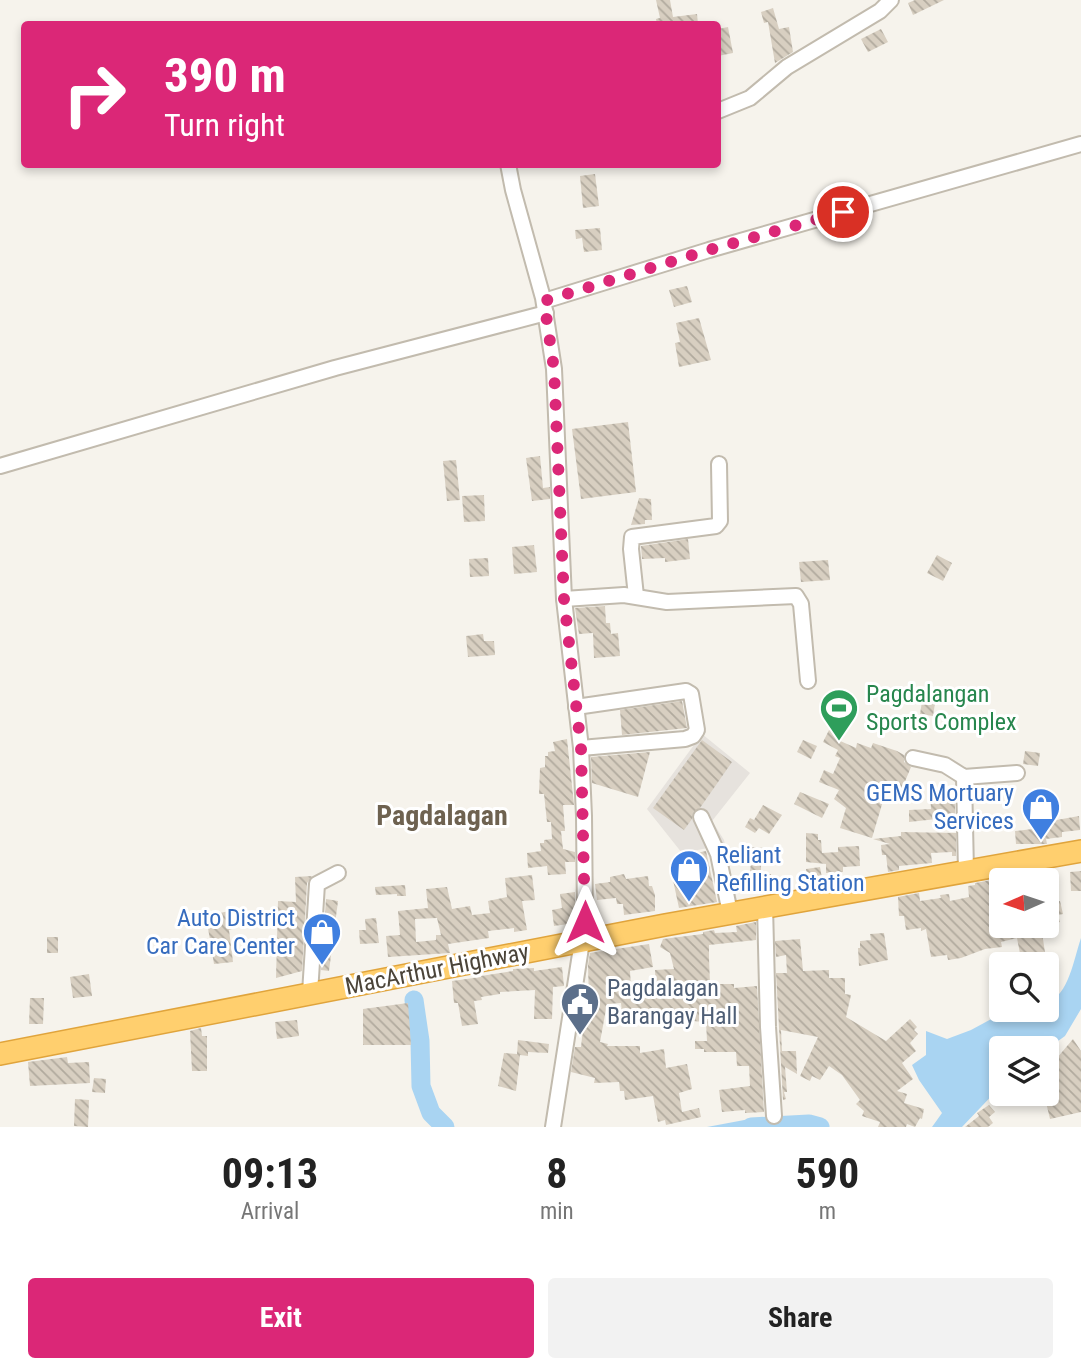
<!DOCTYPE html>
<style>
:root{--surface:#fff;--page:#f2f2f2;--text:#222;--muted:#767676;--accent:#db2777}
body{margin:0;font-family:"Roboto Condensed",sans-serif;background:var(--page);color:var(--text);height:100vh;display:flex;flex-direction:column;font-size:26px;white-space:nowrap}
*{box-sizing:border-box;margin:0}
p{font-size:23px;color:var(--muted)}
.icon{flex:none;width:38px;height:38px;fill:none;stroke:currentColor;stroke-width:2;stroke-linecap:round;stroke-linejoin:round}
.map{position:relative;height:1127px;overflow:hidden}
.details{display:flex;flex-direction:column;background:var(--surface);flex:1}
.details>*{flex:none}
.top-card{position:absolute;left:21px;top:21px;width:700px;height:147px;border-radius:7px;box-shadow:0 4px 10px #0003;background:#db2777;color:#fff;overflow:hidden}
.needle{width:46px;rotate:267deg}
.controls{position:absolute;left:989px;top:868px;display:grid;gap:14px}
.controls a{display:grid;place-items:center;width:70px;height:70px;border-radius:7px;background:var(--surface);box-shadow:0 4px 10px #0003;font-size:35px}
.pin{position:absolute;display:grid;place-items:center;width:60px;height:60px;color:#fff;margin:-30px;border:4px solid #fff;border-radius:50%;box-shadow:0 2px 7px #0007}
.me{position:absolute;width:77px;margin:-38px;rotate:0deg;stroke-linejoin:round;filter:drop-shadow(0 0 5px #0008)}
.turn{display:flex;align-items:center;gap:24px;height:147px;padding:0 28px;font-size:32px}
.turn .icon{width:91px;height:91px;stroke-width:2.5}
.turn b{display:block;font-size:49px;line-height:60px}
.eta{display:flex;justify-content:space-evenly;align-items:center;height:119px;text-align:center}
.eta b{font-size:42px;font-weight:700;line-height:49px}
.cta{display:flex;gap:14px;margin-top:auto;padding:14px 28px}
.cta a{flex:1;height:80px;border-radius:7px;background:var(--accent);color:#fff;font-size:28px;font-weight:700;line-height:80px;text-align:center}
.cta a+a{background:var(--page);color:var(--text)}
.map>svg:first-child{display:block}
</style>
<div class="map">
<svg width="1081" height="1127" viewBox="0 0 1081 1127">
<defs>
<pattern id="building-back-hatch" width="6" height="6" patternUnits="userSpaceOnUse" patternTransform="scale(1.75)"><rect width="6" height="6" fill="#d8cfc1"/><path d="M-1 5l2 2M0 0l6 6M5-1l2 2" fill="none" stroke="#b1aa9e"/></pattern>
</defs>
<rect width="100%" height="100%" fill="#f6f3ec"/>
<path fill="#e6e2dd" d="M702,734L750,773L712,821L724,840L737,900L720,904L708,848L682,853L647,809Z"/>
<g fill="#a9d4f2">
<path d="M1081,938V1009L1065,1036L1047,1049L1001,1048V1086L962,1127H932L942,1113L919,1080L912,1065L926,1055V1031L947,1039L971,1030L1008,1010H1046L1047,1003C1069,995 1074,958 1081,938Z"/>
<path d="M755,1118L818,1125L823,1127H707Z"/>
</g>
<g fill="none" stroke-linecap="round" stroke-linejoin="round">
<g stroke="#a9d4f2" stroke-width="19">
<path d="M414,1000L420,1041L421,1086L431,1113L445,1127"/>
<path d="M751,1127L809,1124L820,1127"/>
</g>
</g>
<g fill="url(#building-back-hatch)" fill-rule="evenodd">
<path d="M656,0H670L673,17L697,14L698,24H657L656,19L660,18Z"/>
<path d="M915,0H944L913,15L908,3Z"/>
<path d="M773,8L779,29L789,27L793,52L775,63L768,22L764,23L761,12Z"/>
<path d="M728,27L733,53L718,56V29Z"/>
<path d="M881,29L888,42L868,52L861,39Z"/>
<path d="M595,174L599,206L583,208L580,176Z"/>
<path d="M600,228L602,250L584,252L582,238L576,239L575,230Z"/>
<path d="M687,286L692,302L674,307L669,290Z"/>
<path d="M699,318L711,360L679,367L675,343L680,342L676,323Z"/>
<path d="M628,422L636,492L581,499L572,429Z"/>
<path d="M540,456L543,488L550,487V499L532,501L526,458Z"/>
<path d="M456,460L460,500L447,501L443,461Z"/>
<path d="M484,495L485,521L464,522L462,496Z"/>
<path d="M639,498L651,499L652,520H645V524L631,525Z"/>
<path d="M688,539L690,559L665,562V558L642,559L641,546Z"/>
<path d="M534,545L537,572L514,574L512,547Z"/>
<path d="M937,555L952,563L943,581L927,573Z"/>
<path d="M488,558L489,576L470,577L469,559Z"/>
<path d="M828,560L830,580L801,582L799,562Z"/>
<path d="M605,606L606,623H610L611,634L618,633L620,656L594,658L593,633L579,634L575,608Z"/>
<path d="M483,634L484,641H494L495,655L468,657L466,636Z"/>
<path d="M924,689L937,691L933,716L920,714Z"/>
<path d="M682,701L687,728L622,735L620,710Z"/>
<path d="M829,730L841,735L838,740L856,748L857,743L871,748L873,743L897,751L904,755V762L911,767L899,796L886,791L872,838L840,828L846,808L834,799L839,790L819,782L824,770L833,774L840,758L835,756L838,750L823,742Z"/>
<path d="M567,739L574,805H563L565,831H561L563,849L575,852V862H565L566,874L548,875L547,866L528,868L527,853L541,851L540,843H544V840L552,839L551,822H547L544,794H539L540,768L545,767V756H548V752L555,751L553,742Z"/>
<path d="M702,740L732,762L700,808L693,812L692,819L684,830L653,808Z"/>
<path d="M803,740L817,746L811,759L797,752Z"/>
<path d="M1025,751L1040,753L1038,766L1023,764Z"/>
<path d="M650,752L638,797L592,783L591,757Z"/>
<path d="M955,790V817L909,822V810L931,809L930,792Z"/>
<path d="M800,792L829,804L822,818L794,804Z"/>
<path d="M763,805L782,815L769,834L759,828L755,833L745,827L750,818L754,820Z"/>
<path d="M1079,816L1080,830L1062,832V837L1046,839L1047,844H1016L1015,831L1041,828V825L1051,823V821Z"/>
<path d="M901,832L956,833V856H952V852L931,853L932,863L899,866V870L888,872L886,855H882L881,845L890,844L873,839L901,836Z"/>
<path d="M806,833L818,834V840H821L822,853L838,852V847L859,846L860,866L843,867V872L826,873V864L806,862Z"/>
<path d="M752,847L768,848V858L761,857V876L771,874L772,883L749,884Z"/>
<path d="M706,851L717,902L679,908L673,880L690,877L687,855Z"/>
<path d="M820,867L822,878L807,881L806,869Z"/>
<path d="M1081,871V891H1071L1070,872Z"/>
<path d="M1031,873L1032,880H1001V926H1014L1015,928L1041,926L1046,959L1032,961L1033,964H1022L1017,938L1001,942L1002,947L985,949L961,958L948,960L947,955L931,957L926,929L921,931V928L906,930L904,916H899L898,897L919,893L920,901L941,898L940,895L949,894L950,901L969,897L968,886L975,885V883Z"/>
<path d="M624,874L626,879L648,876L649,886H652L655,895V911L624,915L623,904H617L616,898L597,900L595,884L610,882V877Z"/>
<path d="M532,875L535,900L522,901L527,930L514,932V928L488,931L489,938L448,944L450,953L388,957L386,936L400,935L398,911L428,908L426,889L447,887L452,909L470,906L472,915L490,913L488,901L507,897L505,878ZM437,918L441,935H436V940L416,942L415,919Z"/>
<path d="M312,876L307,883L302,971L276,978L278,901L296,902L295,877Z"/>
<path d="M405,885L406,896H397V894L376,895L375,887Z"/>
<path d="M575,892V923L554,926L552,910L562,908L560,894Z"/>
<path d="M1055,897L1056,901H1060L1063,914L1058,915L1060,922L1046,925V899Z"/>
<path d="M326,899L338,901L329,971L321,970Z"/>
<path d="M229,911L232,929L229,930L233,962L214,964L206,916Z"/>
<path d="M376,918L379,943L360,944L359,930H366L365,919Z"/>
<path d="M756,922V940L709,945V958L710,984H734V988L757,986L764,1112L745,1113V1110L722,1112L719,1090L750,1086L749,1066H737L736,1052H704V1049H695V1041H707L706,1022L664,1019V1025H644L645,1012L622,1013L621,1003L607,1004L600,1042L608,1044L607,1046H640V1053L664,1049L666,1068L687,1064L692,1089L679,1093L682,1112L699,1108L701,1117L666,1125L665,1120L658,1122L653,1096L625,1100L624,1091H620L619,1082L594,1083L595,1078L571,1072L575,1047H581L585,1010H587V1001H589L588,965L590,953L649,944L653,967L630,971L631,988L635,987L636,995L656,996L655,970L674,969L670,953L660,947L663,939L703,934V932L714,930L715,933L737,932L736,926Z"/>
<path d="M884,933L888,960L859,966L858,948H860V941L871,940L870,934Z"/>
<rect x="47" y="937" width="11" height="16"/>
<path d="M800,939L803,971L829,970V978H845V994L851,995L846,1017L886,1041L910,1019L917,1027L914,1030L918,1034L910,1043L916,1051L902,1063L913,1079L897,1091L907,1094L904,1103L924,1109L922,1119L920,1118L915,1127L907,1124L906,1127H878L880,1122L862,1116L864,1111L856,1104L860,1100L842,1075L829,1066L820,1080L812,1076L810,1081L800,1076L818,1037L781,1030L782,1051H796L797,1074L785,1067L787,1092H784L786,1099L783,1100L776,973H787L786,955L776,957L775,941Z"/>
<path d="M562,967L564,986L553,987L552,1019H534L535,990L500,992V994L481,997L482,1000L474,1001L478,1024L462,1026L458,1003H454L452,981L481,977V976L513,971V969L534,968V971Z"/>
<path d="M89,974L92,996L73,998L70,977Z"/>
<path d="M30,998H44L43,1024H29Z"/>
<path d="M408,1003L411,1045H363V1009Z"/>
<path d="M297,1020L299,1036L277,1039L275,1022Z"/>
<path d="M201,1028L202,1036H207V1071H192L190,1031Z"/>
<path d="M1073,1039L1081,1051V1112L1050,1119L1045,1098L1046,1069L1059,1060L1057,1058Z"/>
<path d="M518,1040L549,1044L548,1053L528,1052V1056L520,1055L516,1091L498,1086L504,1053L517,1054Z"/>
<path d="M67,1057L68,1063L89,1062L90,1083L30,1086L28,1062Z"/>
<path d="M94,1078L106,1079L105,1093L92,1092Z"/>
<path d="M75,1099L89,1100L88,1127L74,1126Z"/>
<path d="M989,1105L995,1112L989,1117L993,1123L988,1127H965L979,1116L977,1113Z"/>
</g>
<g fill="none" stroke-linecap="round" stroke-linejoin="round">
<g stroke="#c2bbae" stroke-width="18">
<g id="minor">
<path d="M718,111L750,98L787,67L880,11L891,0"/>
<path d="M508,164L513,190L543,298L554,369L564,599L581,748L584,816L585,922L553,1127"/>
<path d="M544,301L709,250L1081,144"/>
<path d="M0,466L335,368L546,313"/>
<path d="M636,596L631,549L632,537L716,526L720,521L719,464"/>
<path d="M564,599L624,595L667,602L796,596L801,604L808,681"/>
<path d="M576,707L686,691L691,694L697,730L693,736L685,739L581,748"/>
<path d="M913,758L945,765L964,777L1017,773"/>
<path d="M964,777L966,872"/>
<path d="M701,817L718,854L730,913"/>
<path d="M765,906L768,1027L774,1116"/>
<path d="M310,993L317,884L338,873"/>
</g>
</g>
<g stroke="#e0a43c" stroke-width="24">
<path id="highway" d="M0,1054L665,925L1081,851"/>
</g>
<use href="#minor" stroke="#fff" stroke-width="14"/>
<use href="#highway" stroke="#ffcf6e" stroke-width="21"/>
</g>
<g fill="none" stroke-linecap="round" stroke-linejoin="round">
<path stroke="#db2777" stroke-width="12" stroke-dasharray="0 21.6" d="M585,922L581,748L564,599L554,369L544,301L709,250L843,212"/>
</g>
<defs>
<g id="stadium-pin" transform="scale(2.0125)"><path d="M0 17L-7.5 6A9.5 9.5 0 1 1 7.5 6Z" fill="#2e9e5b" stroke="#fff"/><path d="M0-5a6.5 5 0 1 0 0 10a6.5 5 0 1 0 0-10ZM-3.5-1.8h7v3.6h-7Z" fill="#fff"/></g>
<g id="shop-pin" transform="scale(2.0125)"><path d="M0 17L-7.5 6A9.5 9.5 0 1 1 7.5 6Z" fill="#3f7fe0" stroke="#fff"/><path d="M-5-2.5h2.3a2.7 3.5 0 0 1 5.4 0H5L5.5 6h-11ZM-1.5-2.5h3a1.5 2.3 0 0 0-3 0Z" fill="#fff"/></g>
<g id="civic-pin" transform="scale(2.0125)"><path d="M0 17L-7.5 6A9.5 9.5 0 1 1 7.5 6Z" fill="#5c6f8a" stroke="#fff"/><path d="M-.6-6.5H3V-4.5H.6V-3L4-1V1h2V6H-6V1h2V-1L-.6-3ZM-1.2 2.5V6h2.4V2.5Z" fill="#fff"/></g>
</defs>
<g fill-rule="evenodd">
<use href="#stadium-pin" x="839" y="708"/>
<use href="#shop-pin" x="1041" y="807"/>
<use href="#shop-pin" x="689" y="869"/>
<use href="#shop-pin" x="322" y="932"/>
<use href="#civic-pin" x="580" y="1002"/>
</g>
<g text-anchor="middle" stroke-width="6" stroke-linejoin="round" paint-order="stroke">
<g font-size="24" fill="#27864d" stroke="#fff" text-anchor="start">
<text x="866" y="702">Pagdalangan<tspan x="866" dy="28">Sports Complex</tspan></text>
</g>
<g font-size="24" fill="#366cbe" stroke="#fff" text-anchor="end">
<text x="1014" y="801">GEMS Mortuary<tspan x="1014" dy="28">Services</tspan></text>
<text x="716" y="863" text-anchor="start">Reliant<tspan x="716" dy="28">Refilling Station</tspan></text>
<text x="295" y="926">Auto District<tspan x="295" dy="28">Car Care Center</tspan></text>
</g>
<g font-size="24" fill="#4b4439" stroke="#fff">
<text transform="translate(437 969) rotate(-11)" y="8">MacArthur Highway</text>
</g>
<g font-size="24" fill="#4e5e75" stroke="#fff" text-anchor="start">
<text x="607" y="996">Pagdalagan<tspan x="607" dy="28">Barangay Hall</tspan></text>
</g>
<g font-size="28" font-weight="bold" fill="#6e6250" stroke="#fff">
<text x="442" y="825">Pagdalagan</text>
</g>
</g>
</svg>
<div class="controls">
<a><svg class="needle" viewBox="-14 -14 28 28"><path d="M0-13l5 13h-10z" fill="#e53935"/><path d="M0 13l5-13h-10z" fill="#767676"/></svg></a>
<a><svg class="icon" aria-label="search" viewBox="0 0 24 24"><circle cx="10" cy="10" r="6"/><path d="M15 15l6 6"/></svg></a>
<a><svg class="icon" aria-label="layers" viewBox="0 0 24 24"><path d="M12 4l9 5-9 5-9-5zM3 14l9 5 9-5"/></svg></a>
</div>
<div class="pin" style="left:843px;top:212px;background:#d93025"><svg class="icon" aria-label="arrive" viewBox="0 0 24 24"><path d="M6 21V4h12l-3 4 3 4H6"/></svg></div>
<svg class="me" style="left:585px;top:922px" viewBox="-20 -20 40 40"><path d="M0-17L14 15 0 8-14 15z" fill="#db2777" stroke="#fff" stroke-width="4"/></svg>
<div class="top-card">
<div class="turn"><svg class="icon" aria-label="right" viewBox="0 0 24 24"><path d="M7 20v-9h11M14 6l5 5-5 5"/></svg><div><b>390 m</b>Turn right</div></div>
</div>
</div>
<section class="details">
<div class="eta">
<div><b>09:13</b><p>Arrival</p></div>
<div><b>8</b><p>min</p></div>
<div><b>590</b><p>m</p></div>
</div>
<div class="cta"><a>Exit</a><a>Share</a></div>
</section>
